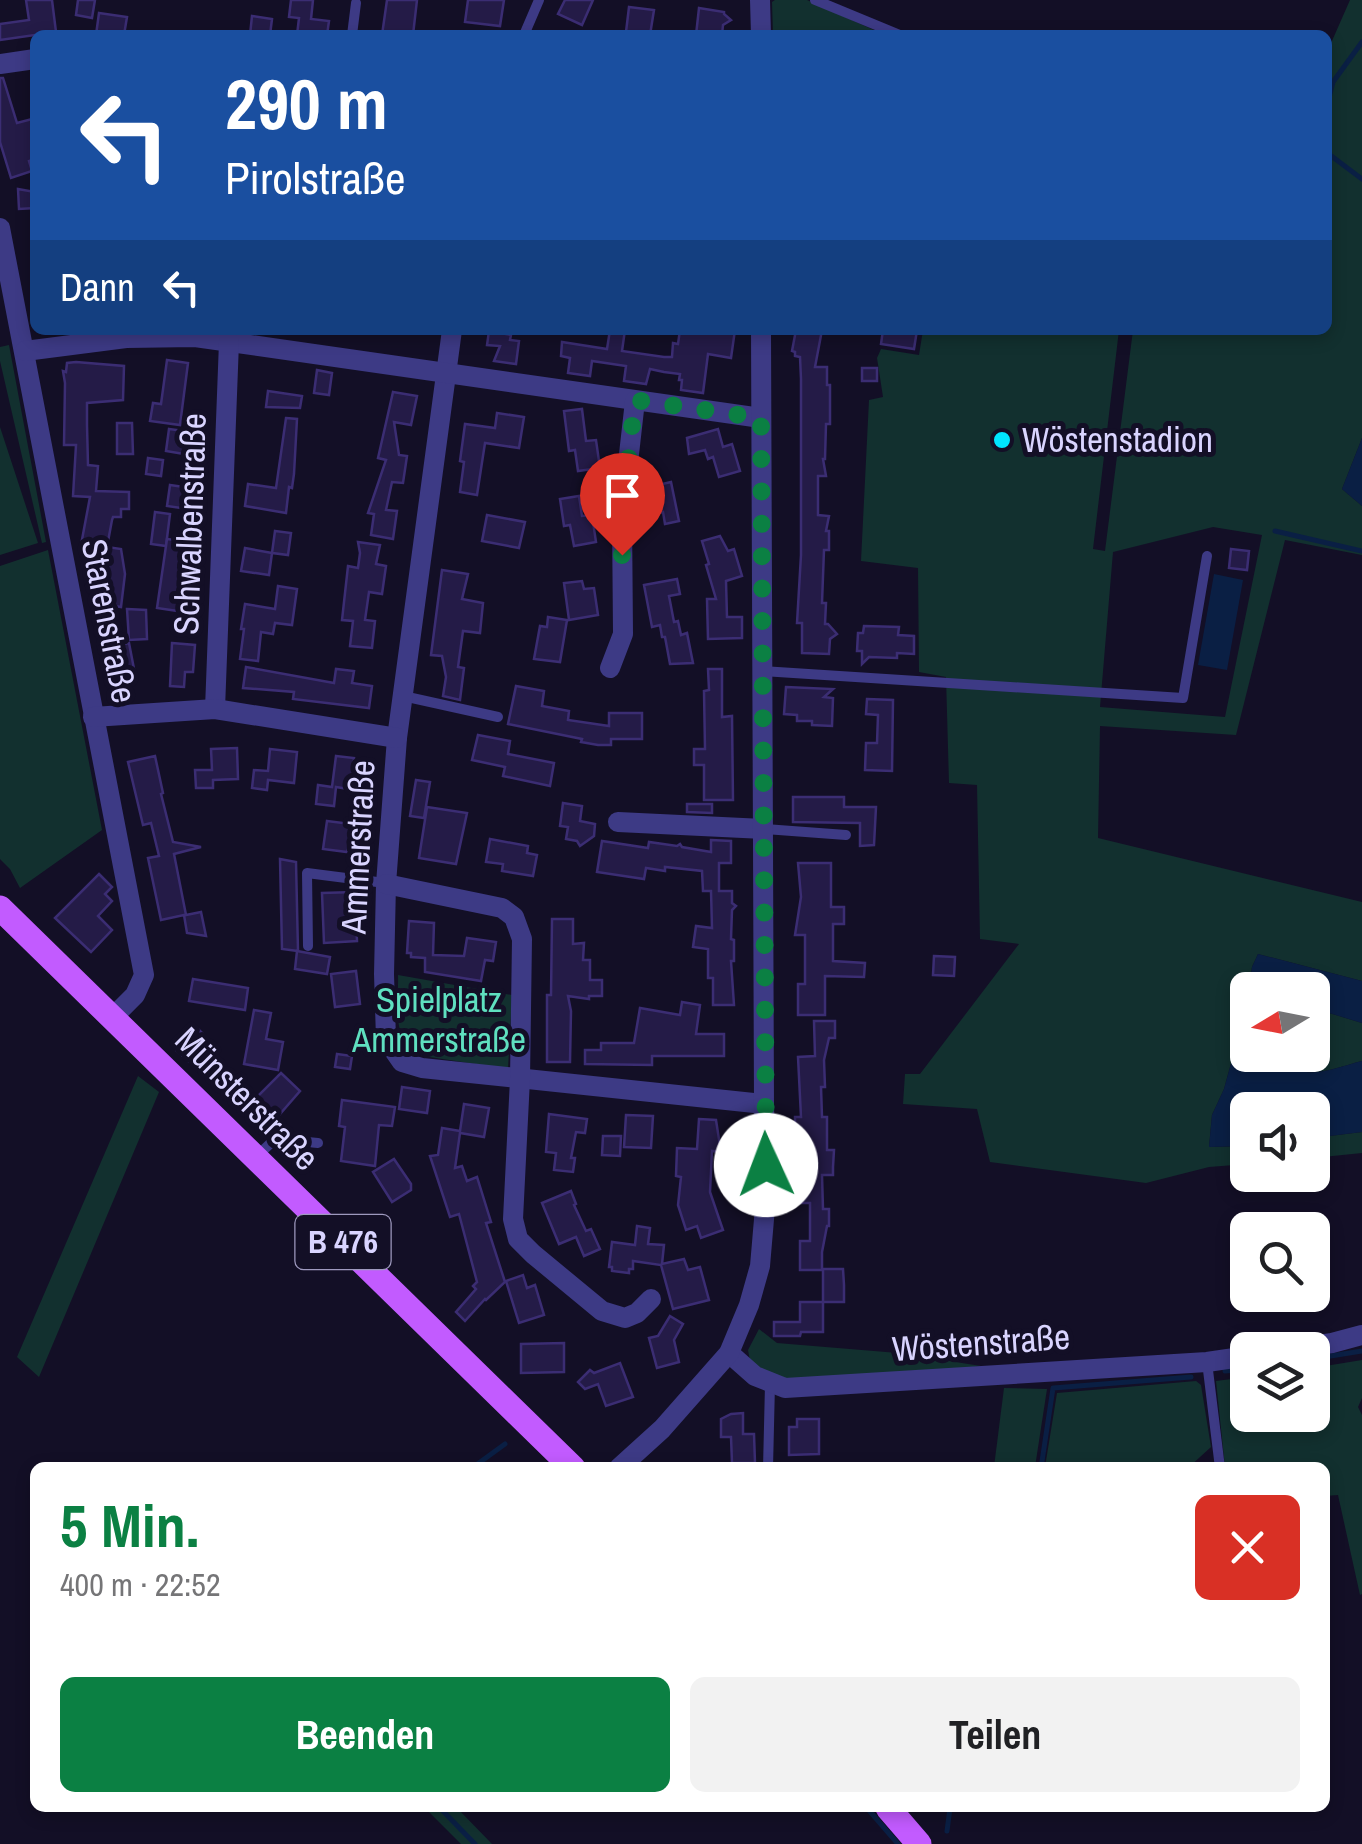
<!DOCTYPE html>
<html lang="de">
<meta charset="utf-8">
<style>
:root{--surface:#fff;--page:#f2f2f2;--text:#202124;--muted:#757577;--accent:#0b8043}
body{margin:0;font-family:"Archivo Narrow",sans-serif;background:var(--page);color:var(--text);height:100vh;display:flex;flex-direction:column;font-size:38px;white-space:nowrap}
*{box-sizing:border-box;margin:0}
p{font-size:32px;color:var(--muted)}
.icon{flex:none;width:55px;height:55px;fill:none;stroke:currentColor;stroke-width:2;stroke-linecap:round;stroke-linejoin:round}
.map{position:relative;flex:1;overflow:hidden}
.sheet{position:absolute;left:30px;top:1462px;width:1300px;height:350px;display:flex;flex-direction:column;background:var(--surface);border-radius:15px;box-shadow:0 5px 15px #0003}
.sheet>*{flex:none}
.hud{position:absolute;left:30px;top:30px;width:1302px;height:305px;border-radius:15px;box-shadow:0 5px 15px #0003;background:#1a4fa0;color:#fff;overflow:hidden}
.needle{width:65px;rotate:260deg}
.tools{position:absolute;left:1230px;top:972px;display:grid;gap:20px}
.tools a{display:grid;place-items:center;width:100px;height:100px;border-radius:15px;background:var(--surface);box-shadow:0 5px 15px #0003;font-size:50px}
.pin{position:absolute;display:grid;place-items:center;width:85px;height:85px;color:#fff;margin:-102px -42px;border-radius:50% 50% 50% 0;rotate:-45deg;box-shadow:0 0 10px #0007}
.pin .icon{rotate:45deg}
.me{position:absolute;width:110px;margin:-55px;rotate:358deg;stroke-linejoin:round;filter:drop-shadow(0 0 8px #0008)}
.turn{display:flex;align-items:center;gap:35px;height:210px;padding:0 30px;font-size:45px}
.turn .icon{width:130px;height:130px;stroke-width:2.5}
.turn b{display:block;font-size:70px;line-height:85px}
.then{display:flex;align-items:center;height:95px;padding:0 30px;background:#0003;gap:20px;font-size:38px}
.round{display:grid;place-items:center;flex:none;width:105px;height:105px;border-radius:15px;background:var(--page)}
.head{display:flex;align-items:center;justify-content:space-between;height:170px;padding:0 30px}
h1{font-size:60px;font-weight:700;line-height:75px;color:var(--accent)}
.button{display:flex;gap:20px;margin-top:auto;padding:20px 30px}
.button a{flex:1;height:115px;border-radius:15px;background:var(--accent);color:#fff;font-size:40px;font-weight:700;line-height:115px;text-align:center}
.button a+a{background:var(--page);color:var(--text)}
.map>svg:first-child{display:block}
</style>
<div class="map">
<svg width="1362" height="1844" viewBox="0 0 1362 1844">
<rect width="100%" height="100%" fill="#130f26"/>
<g fill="#12302f" fill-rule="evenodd">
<path d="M775,0H807L885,35H773L772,2Z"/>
<path d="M1350,0H1362V438L1342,489L1362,506V555L1285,540L1236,735L1100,726L1098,838L1362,902V981L1258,954L1252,967L1247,1005L1224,1089L1212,1115L1209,1147L1247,1146V1164L1209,1167L1146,1183L990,1162L977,1109L903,1104L905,1074H920L1019,944L980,939L977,785L949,783L946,677L919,672L918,568L861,561L869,400L883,397L877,358L881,349L919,355L923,330H1119L1093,549L1105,551L1133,330H1328V50ZM1213,527L1262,535L1225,717L1100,707L1113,552Z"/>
<path d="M9,345L46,542L42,543L0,361V347Z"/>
<path d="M0,427L38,543L0,555Z"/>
<path d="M48,550L102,830L20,888L10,869L0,859V566Z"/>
<path d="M398,975L512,995L508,1069L423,1056C390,1044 399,1006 398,975Z"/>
<path d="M1313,1008L1362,1023V1061C1337,1067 1307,1082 1286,1063L1285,1055H1312Z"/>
<path d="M138,1076L159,1092L39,1377L17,1357Z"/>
<path d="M1362,1132V1153L1313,1158V1138Z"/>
<path d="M759,1329L777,1343L898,1353L981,1366L891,1377L785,1382L764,1372L750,1361L748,1350Z"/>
<path d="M1362,1360V1398L1358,1407L1362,1415V1594L1360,1595L1338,1495L1325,1496V1468L1225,1467L1216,1381L1247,1377L1248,1415H1312L1313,1368Z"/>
<path d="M1196,1381L1201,1385L1211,1447L1189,1467H1045L1057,1393Z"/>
<path d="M1004,1388L1047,1389L1035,1467H994Z"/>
<path d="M425,1808H457L492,1844H461Z"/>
</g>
<g fill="#0a1f44">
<path d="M1362,438V506L1342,489Z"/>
<path d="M1214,574L1243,580L1227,670L1198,665Z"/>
<path d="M1258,954L1362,981V1023L1313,1008L1312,990H1249L1252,967Z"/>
<path d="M1247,1005L1248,1055H1285L1286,1063C1307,1082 1337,1067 1362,1061V1132L1313,1138L1312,1110H1248L1247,1146L1209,1147L1212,1115L1224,1089Z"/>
</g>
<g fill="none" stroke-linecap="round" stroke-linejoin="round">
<g stroke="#0a1f44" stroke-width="5">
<path d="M1328,101L1333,82L1362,42"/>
<path d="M1328,146L1330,155L1362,179"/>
<path d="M1275,531L1362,551"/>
<path d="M1312,1359L1362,1351"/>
<path d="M1225,1371L1248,1369"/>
<path d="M472,1468L505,1444"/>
<path d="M1041,1468L1053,1388L1191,1377"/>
<path d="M440,1808L475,1844"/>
<path d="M867,1808L898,1844"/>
<path d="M947,1831L950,1808"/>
</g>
</g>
<g fill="#241b47" stroke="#3b2d73" stroke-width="2.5">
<path d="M26,0H52L56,32L0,40V24L29,20Z"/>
<path d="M78,0H95L92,18L76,15Z"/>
<path d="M291,0H313L311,19L329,21L327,35H297L299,18L289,17Z"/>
<path d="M387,0H417L413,35H382Z"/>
<path d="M468,0H504L500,26L465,22Z"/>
<path d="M565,0H593L582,25L558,14Z"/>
<path d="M629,7L654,10L650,35L626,32Z"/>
<path d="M699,8L724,12V14L731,20L723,25L722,35H696Z"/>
<path d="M99,13L127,17L124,35H96Z"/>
<path d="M252,16L272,19L270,35H250Z"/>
<path d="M0,78H3L17,123L32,119L35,129V159L29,161L32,171L11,178L0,142Z"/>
<path d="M18,189L35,192V208L19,209Z"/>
<path d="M610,330H625L622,351L664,357H672L673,343L678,344L680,330H735L731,358L708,354L703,393L681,390L682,380H679L680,374L664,372L650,369L646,384L624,381L626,366L592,361L590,376L568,373L570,358L561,356L562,342L607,349Z"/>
<path d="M796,330H822L815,367H827V385H830V424H826L825,459H823L826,476H818V515L829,516L826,531H829V550H824L822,603H826L825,624H828L837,634L830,639L829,654L802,653V623H797L801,555V379L800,357L795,356V352L792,351Z"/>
<path d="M883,330H917L914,349L881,344Z"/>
<path d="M489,331L511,335L510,340L519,341L516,364L494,361L500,346L487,345Z"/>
<path d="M167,360L188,363L180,425L150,421L153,403L161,404Z"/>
<path d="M76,362L124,366L123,400L87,403V425L88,465L98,466L96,491L129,492V509H121V517H113L112,520L107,547L121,549L125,574L121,607L96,603L103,548L81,545L90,497L73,496L76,445H64L65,383L63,371L66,372L67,363Z"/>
<rect x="862" y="368" width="15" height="13"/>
<path d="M317,370L332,373L329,395L314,393Z"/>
<path d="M268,391L302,396L300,408L266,407Z"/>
<path d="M393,392L417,396L411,425L394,422L399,455L407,456L403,483L392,482L386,510L397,511L393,539L371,535L374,514L368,513L386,460L378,458Z"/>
<path d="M582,409L586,441L596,440L600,468L578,471L575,450L569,451L564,411Z"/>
<path d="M497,413L524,417L519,448L485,443L477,495L460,492L464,462L460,461L465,424L495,428Z"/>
<path d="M286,418L297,419L294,474L292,488L289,487L286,513L245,506L248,484L276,488Z"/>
<path d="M117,423H132L133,454H117Z"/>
<path d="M169,429L200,433L196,456L166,451Z"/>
<path d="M718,429L723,447L732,444L740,471L719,477L713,457L708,459L705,450L689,454L687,438Z"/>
<path d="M148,458L163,460L161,476L146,474Z"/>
<path d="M671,482L679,521L665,524L663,512L655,514L649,487Z"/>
<path d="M170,485L198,489L195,510L167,506Z"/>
<path d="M579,496L582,516L592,515L596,542L574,546L570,525L564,526L560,499Z"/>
<path d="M155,512L170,514L166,546L151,544Z"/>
<path d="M487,515L525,522L519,548L482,541Z"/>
<path d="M275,531L291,533L288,555L272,553L269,575L241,571L245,548L272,553Z"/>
<path d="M720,536L728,551L734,549L742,576L726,581L727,617H742V638L708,639L707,599H716L706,565L709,564L702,541Z"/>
<path d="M167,539L198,543L191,590L195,591L191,613L157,608Z"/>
<path d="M358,542L380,545L376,564L386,566L382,594L369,592L365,620L375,621L372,648L350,646L353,621L342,620L348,566L358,568L360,553Z"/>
<path d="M1231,549L1249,551L1247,570L1229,568Z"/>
<path d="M442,570L468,574L462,599L483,603L480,633L463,631L458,667L464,668L460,700L443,696L446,677L442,656L431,655Z"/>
<path d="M677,579L680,594L669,596L674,622L678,621L681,635L687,633L693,663L670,664L665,637H662L660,625L652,627L644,585Z"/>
<path d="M582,581L584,589L594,588L598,615L569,620L564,583Z"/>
<path d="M278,586L297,589L292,625L275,623L273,634L261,632L258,661L240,659L244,629H241L245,604L275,609Z"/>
<path d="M127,609L146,610L147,639L129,640Z"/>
<path d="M548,617L567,620L560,662L534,659L540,626L547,627Z"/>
<path d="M864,626L899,627L898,635L914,636V654L897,653V658L869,657L862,664V651H857L858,633H863Z"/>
<path d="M129,643L135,674L110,678L104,648Z"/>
<path d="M172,643L195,645L193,672H185L184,687L170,686Z"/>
<path d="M246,667L334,683L336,669L354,671L352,683L372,686L369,708L293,699L294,692L243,688Z"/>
<path d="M708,669H722V717L732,716L733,800H704V765H694V749H705L704,691L709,690Z"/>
<path d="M516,686L544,691L542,706L569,711L568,720L609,726V713H642V739H611V745H598L581,742L582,739L508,724Z"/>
<path d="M786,687L833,689L824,697L833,698L832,726L812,725V721H797V715L784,714Z"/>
<path d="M867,699L893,700L892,771L865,770L866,743H877L878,715L866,714Z"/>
<path d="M478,735L510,741L508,754L554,763L550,786L503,776L505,767L472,760Z"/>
<path d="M237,748L238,779L213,780V788H196L195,770H212L211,749Z"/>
<path d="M270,749L297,752L294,783L268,780L267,790L252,788L254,770L268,771Z"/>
<path d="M155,756L163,793L161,794L173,842L201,847L174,854L186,915L201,912L206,936L187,933L184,915L161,920L148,858L159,856L151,823L143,825L128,762Z"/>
<path d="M336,756L354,758L353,769H357L354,790L336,787L334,806L316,804L318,785L332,787Z"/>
<path d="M416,780L430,782L424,818L410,816Z"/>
<path d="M793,797H844V807H876L874,845L860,846V823L793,822Z"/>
<path d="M563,803L582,806L580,821L595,824L594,836L580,846L577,841L566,839L568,827L560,826Z"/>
<path d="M687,804H712V813L687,812Z"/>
<path d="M427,807L467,813L456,864L419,858Z"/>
<path d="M327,821L359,825L357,847L348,846L347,852L323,849Z"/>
<path d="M490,839L528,846L527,853L537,855L533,876L502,871L503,864L486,862Z"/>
<path d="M711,840L731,841V863H719V891H732V903L736,906L732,910L731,939L734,940V961H731L734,1005H713V978H708V949L693,947L696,926L712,928L711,891H703L702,871L665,867V871L646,868L644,879L597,872L602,841L648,848L649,842L677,846L680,844L682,847L711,852Z"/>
<path d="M280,859L296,862L298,951L282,949Z"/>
<path d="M798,863H831V907H844V924H833V961L865,963L864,977L825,976V1015H798V984H805V935H795L801,897Z"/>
<path d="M99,874L112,887L105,894L112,901L98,916L112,930L91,952L55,918Z"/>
<path d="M355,892L357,941L324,943L322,893Z"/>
<path d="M552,919H573V944L584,943L583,960H590V980H602V996H589V999L568,996L571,1011L570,1062H547V995H551Z"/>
<path d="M409,921L434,923L433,955L464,956L467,938L496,942L493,961L485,960L481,981L425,972V958L411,957V953H407Z"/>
<path d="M297,951L330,957L327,974L295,969Z"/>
<path d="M934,956L955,957L954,976L933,975Z"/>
<path d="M356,971L360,1004L335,1007L331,974Z"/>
<path d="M193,979L248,988L245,1010L189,1001Z"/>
<path d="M682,1002L700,1005L696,1034H724V1056H652V1065L585,1064V1050H601V1043H634L640,1008L680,1015Z"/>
<path d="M254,1010L271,1013L266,1039L283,1042L278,1070L244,1064Z"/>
<path d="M814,1021H835V1038H829L824,1060L825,1087H821L822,1117H827V1150H834L833,1167V1175H822L823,1209H829V1226H827L822,1252V1270H800V1241H810V1203H797V1175H814V1147H800V1131H795V1117H801L798,1057L815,1056Z"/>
<path d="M198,1029L215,1046L195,1067L177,1051Z"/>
<path d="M337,1054L352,1056L350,1069L335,1067Z"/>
<path d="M281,1073L300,1091L267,1129L246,1108Z"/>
<path d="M402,1087L430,1091L427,1113L399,1109Z"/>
<path d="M342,1100L395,1107L392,1126L379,1125L375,1166L341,1161L345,1127L339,1126Z"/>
<path d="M464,1104L489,1108L484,1137L460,1133L455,1168L462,1166L467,1181L477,1177L491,1222L486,1223L505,1282L486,1300L485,1299L465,1321L456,1312L476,1289L473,1286L477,1282L459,1214L450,1217L430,1156L438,1155L442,1128L460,1131Z"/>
<path d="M549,1114L587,1119L585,1133L576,1132L571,1158H575L573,1172L554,1170L556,1153L546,1152Z"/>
<path d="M626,1115L653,1116L651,1148L624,1147Z"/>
<path d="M699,1119L716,1120L721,1152L712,1151L710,1192L723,1230L701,1238L697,1226L686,1230L678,1205L681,1177L676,1176L677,1148L697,1149Z"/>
<path d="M603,1136H621L620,1156L602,1155Z"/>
<path d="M394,1159L411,1184V1190L392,1202L373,1172Z"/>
<path d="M571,1191L576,1204L574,1205L586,1231L591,1229L600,1249L584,1256L576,1237L559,1244L542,1203Z"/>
<path d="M637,1226L650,1228L648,1244L664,1245L662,1264L684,1259L688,1270L700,1267L709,1300L673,1309L661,1265L633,1261V1269H629V1273L612,1271V1267H609L612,1242L635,1245Z"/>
<path d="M823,1269H843L844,1285V1302H823V1332H801L800,1336H774V1322H800V1302H823Z"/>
<path d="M523,1275L527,1288L535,1285L544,1315L519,1323L506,1281Z"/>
<path d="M670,1316L683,1324L674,1340L679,1362L657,1368L649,1338L658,1336Z"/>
<path d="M564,1343V1372L521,1373V1344Z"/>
<path d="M620,1363L633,1397L606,1406L598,1384L585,1389L578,1382L590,1370L594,1373Z"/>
<path d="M743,1413V1434H754L755,1463H732L731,1437H721V1419L731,1414Z"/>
<path d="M797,1419H819V1454L789,1455V1427H797Z"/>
</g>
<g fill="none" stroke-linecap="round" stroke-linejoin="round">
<g stroke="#3d3a85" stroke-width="10">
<path d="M815,0L900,35"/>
<path d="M352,35L356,3"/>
<path d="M524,35L539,0"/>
<path d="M762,671L1183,698L1207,556"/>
<path d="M403,696L498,717"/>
<path d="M765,829L846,835"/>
<path d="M308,946L307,873L385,883"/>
<path d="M256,1157L275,1139L318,1143"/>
<path d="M1207,1362L1220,1468"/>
<path d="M768,1468L770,1384"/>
</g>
<g stroke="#3d3a85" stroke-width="20">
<path d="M760,0L761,35"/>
<path d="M0,64L35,59"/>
<path d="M0,228L144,975L135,995L114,1016"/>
<path d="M452,330L397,738L386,884L384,974L386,1039L402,1062L422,1068L764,1104"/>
<path d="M25,351L126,338L195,337L761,418"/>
<path d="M610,668L623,634L622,516L635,401"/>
<path d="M215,709L229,342"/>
<path d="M93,717L215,709L397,738"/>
<path d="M618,822L764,829"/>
<path d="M386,884L502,908L514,917L522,939L520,1079L513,1219L518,1239L533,1254L602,1311L625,1318L637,1313L651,1299"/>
<path d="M1285,1350L1332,1343L1362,1335"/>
<path d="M729,1353L755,1376L785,1388L1207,1362L1248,1356"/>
<path d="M619,1468L662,1429L729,1353L749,1305L760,1266L766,1196L764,1104L761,330"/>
</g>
<g stroke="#c25bff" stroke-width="25">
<path d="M0,908L573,1468"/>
<path d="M888,1808L919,1844"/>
</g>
</g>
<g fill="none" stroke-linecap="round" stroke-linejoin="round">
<path stroke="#0b8043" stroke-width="18" stroke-dasharray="0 32.4" d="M622,555V516L635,400L761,418L766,1165"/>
</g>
<circle fill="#00e5ff" stroke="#130f26" stroke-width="4" cx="1002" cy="440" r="10"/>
<g text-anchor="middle" stroke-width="10" stroke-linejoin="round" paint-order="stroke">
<rect fill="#130f26" stroke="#9e99be" stroke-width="2.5" x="295.5" y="1215" width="95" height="54" rx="8"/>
<g font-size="32" font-weight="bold" fill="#d9d4ff">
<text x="343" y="1253">B 476</text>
</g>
<g font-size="35" fill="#d9d4ff" stroke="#130f26" text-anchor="start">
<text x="1022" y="452">Wöstenstadion</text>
</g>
<g font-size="35" fill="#d9d4ff" stroke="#130f26">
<text transform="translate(190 524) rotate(-88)" y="12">Schwalbenstraße</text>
<text transform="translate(109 621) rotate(79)" y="12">Starenstraße</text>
<text transform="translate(358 847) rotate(-87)" y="12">Ammerstraße</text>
<text transform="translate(247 1099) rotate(45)" y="12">Münsterstraße</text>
<text transform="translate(981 1343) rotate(-4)" y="12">Wöstenstraße</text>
</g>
<g font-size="35" fill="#5fe0c0" stroke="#130f26">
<text x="439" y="1012">Spielplatz<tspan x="439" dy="40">Ammerstraße</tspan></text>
</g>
</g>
</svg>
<div class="tools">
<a><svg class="needle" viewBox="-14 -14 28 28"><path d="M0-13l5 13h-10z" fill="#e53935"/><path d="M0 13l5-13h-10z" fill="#757577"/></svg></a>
<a><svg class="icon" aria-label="sound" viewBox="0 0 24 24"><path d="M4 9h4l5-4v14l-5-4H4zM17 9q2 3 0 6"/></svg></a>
<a><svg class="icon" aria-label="search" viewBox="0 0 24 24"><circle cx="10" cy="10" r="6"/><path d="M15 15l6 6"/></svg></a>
<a><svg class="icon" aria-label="layers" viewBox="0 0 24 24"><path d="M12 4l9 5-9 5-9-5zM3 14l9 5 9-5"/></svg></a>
</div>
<div class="pin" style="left:622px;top:555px;background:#d93025"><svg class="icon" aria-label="arrive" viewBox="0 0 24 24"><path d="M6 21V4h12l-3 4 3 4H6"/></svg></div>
<svg class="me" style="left:766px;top:1165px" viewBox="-20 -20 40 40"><circle r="19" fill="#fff"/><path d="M0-13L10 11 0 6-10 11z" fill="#0b8043"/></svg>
<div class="hud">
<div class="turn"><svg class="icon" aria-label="left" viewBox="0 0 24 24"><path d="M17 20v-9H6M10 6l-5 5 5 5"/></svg><div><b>290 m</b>Pirolstraße</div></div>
<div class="then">Dann<svg class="icon" aria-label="left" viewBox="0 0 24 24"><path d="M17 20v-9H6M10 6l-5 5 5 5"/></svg></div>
</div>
<section class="sheet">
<div class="head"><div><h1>5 Min.</h1><p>400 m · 22:52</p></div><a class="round" style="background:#d93025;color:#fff"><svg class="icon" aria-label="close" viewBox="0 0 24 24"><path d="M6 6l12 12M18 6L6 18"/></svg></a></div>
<div class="button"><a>Beenden</a><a>Teilen</a></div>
</section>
</div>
